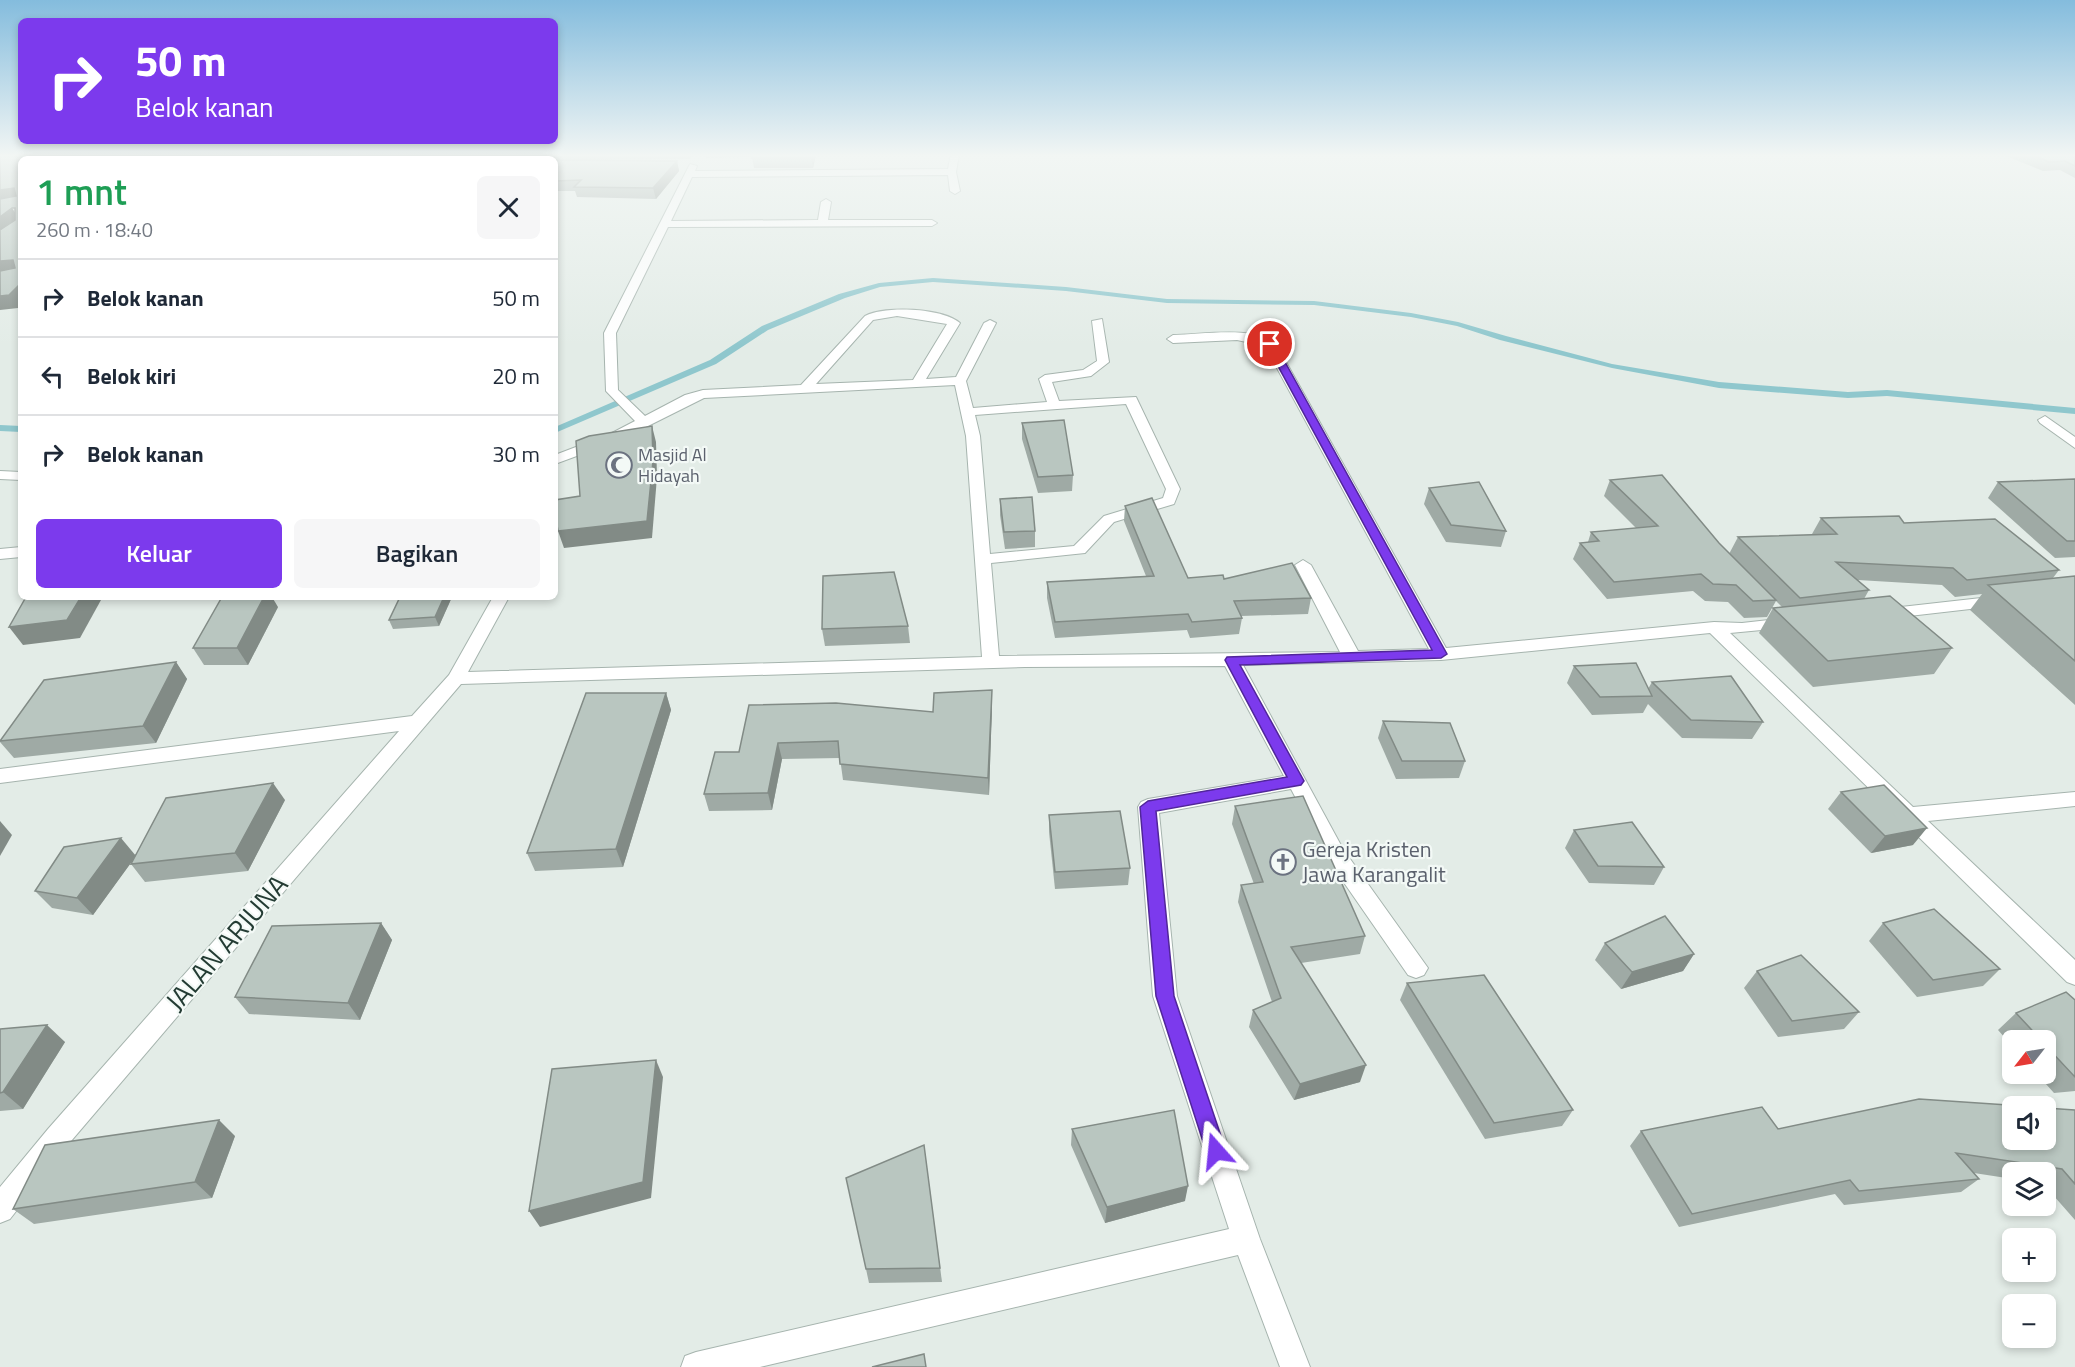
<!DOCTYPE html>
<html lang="id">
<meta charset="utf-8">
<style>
:root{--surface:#fff;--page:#f6f6f7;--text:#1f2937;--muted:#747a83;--line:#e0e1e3;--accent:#7c3aed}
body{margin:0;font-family:"Titillium Web",sans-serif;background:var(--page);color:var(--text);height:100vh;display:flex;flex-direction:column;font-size:22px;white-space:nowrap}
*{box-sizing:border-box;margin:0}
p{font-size:20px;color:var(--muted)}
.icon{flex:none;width:33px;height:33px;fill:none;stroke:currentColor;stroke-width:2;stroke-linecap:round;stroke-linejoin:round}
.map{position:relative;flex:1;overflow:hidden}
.details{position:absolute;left:18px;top:156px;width:540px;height:444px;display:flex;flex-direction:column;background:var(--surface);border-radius:9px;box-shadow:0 3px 9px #0003}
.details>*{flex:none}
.top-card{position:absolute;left:18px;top:18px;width:540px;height:126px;border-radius:9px;box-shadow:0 3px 9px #0003;background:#7c3aed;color:#fff;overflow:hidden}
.needle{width:39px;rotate:239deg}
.fabs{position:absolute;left:2002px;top:1030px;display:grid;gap:12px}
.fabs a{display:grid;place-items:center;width:54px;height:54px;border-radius:9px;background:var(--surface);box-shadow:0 3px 9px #0003;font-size:30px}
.pin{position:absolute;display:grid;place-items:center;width:51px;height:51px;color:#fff;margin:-26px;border:3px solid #fff;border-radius:50%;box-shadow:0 2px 6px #0007}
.me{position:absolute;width:66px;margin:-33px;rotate:342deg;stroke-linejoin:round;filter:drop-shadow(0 0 4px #0008)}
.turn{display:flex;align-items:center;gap:21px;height:126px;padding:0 18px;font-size:27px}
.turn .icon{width:78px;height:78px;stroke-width:2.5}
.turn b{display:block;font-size:42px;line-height:51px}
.round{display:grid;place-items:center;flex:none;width:63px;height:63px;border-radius:9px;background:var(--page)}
.summary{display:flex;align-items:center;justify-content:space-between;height:102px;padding:0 18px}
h1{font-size:36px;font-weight:600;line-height:45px;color:#1e9e55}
.cta{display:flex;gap:12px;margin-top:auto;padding:12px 18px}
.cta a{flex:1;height:69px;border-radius:9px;background:var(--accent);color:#fff;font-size:24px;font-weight:600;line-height:69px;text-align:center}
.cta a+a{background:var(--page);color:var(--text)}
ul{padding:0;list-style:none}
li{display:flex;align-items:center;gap:18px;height:78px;padding:0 18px;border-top:2px solid var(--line)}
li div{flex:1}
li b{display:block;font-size:22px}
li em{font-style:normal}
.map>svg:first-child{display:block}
</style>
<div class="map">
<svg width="2075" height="1367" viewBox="0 0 2075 1367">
<rect width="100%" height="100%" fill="#e3ece7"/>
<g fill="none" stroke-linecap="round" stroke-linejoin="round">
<g fill="#8fc7cd" fill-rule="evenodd">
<path d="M933,278L1066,287L1167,299L1314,301L1411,313L1458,322L1506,336L1612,364L1719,382L1848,392L1887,390L2075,408V414L1887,396L1848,398L1719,388L1612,368L1500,340L1457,326L1411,317L1314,305L1167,303L1066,291L933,282L880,287L845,298L768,330L716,364L555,433V427L710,360L762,326L839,294L879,283Z"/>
<path d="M0,425L21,426V432L0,431Z"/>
</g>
<g stroke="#a6b4ae" stroke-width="2">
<g id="minor">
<path d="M239,154H248L244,159H235Z"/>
<path d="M425,154H433L431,159H423Z"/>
<path d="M951,154H959L956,172L960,191L955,194L950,191L948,175L692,177L671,221L818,220L821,202L826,199L831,202L828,220H932L937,223L932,226L668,227L616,333L618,390L645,416L685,395L703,390L801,385L865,316C885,305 943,308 960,323L926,379L956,377L984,323L990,320L996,323L966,381L973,408L1047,402L1039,379L1045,375L1083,370L1097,361L1092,321L1102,319L1109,362L1091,376L1052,382L1059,401L1136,397L1180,489L1174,504L1114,522L1085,553L991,563L999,656L1340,652L1295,565L1303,560L1311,565L1358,651L1429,649L1265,346L1237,340L1173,343L1167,339L1173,335C1199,335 1257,325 1276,344L1446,648L1714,622L1742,623L1787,618L1795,623L1793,627L1730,633L1913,807L2075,792V806L1928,821L2075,960V985L2067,982L1710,633L1441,660L1243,665L1343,849L1428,968L1424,975L1416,978L1408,975L1329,861L1291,789L1159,813L1177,996L1260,1239L1310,1367H1280L1238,1255L760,1367H681L685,1356L696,1352L1229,1229L1153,996L1138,807L1141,802L1148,799L1284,776L1225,666L1025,667L461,684L66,1147L10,1219L0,1223V1187L48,1129L399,731L0,783V769L412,716L449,675L493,597H509L468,672L982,657L966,436L955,385L704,398L620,440L555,464V455L610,434L635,421L606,391L604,333L690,164L697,166L695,171L948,169ZM897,316L947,324L913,380L816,384L873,320ZM1126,404L1166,489L1163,498L1104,516L1074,546L990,554L980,436L975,415Z"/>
<path d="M2045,416L2075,437V448L2040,423L2038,420Z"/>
<path d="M0,471L21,472V480L0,479Z"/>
<path d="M21,547V557L0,559V549Z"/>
<path d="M1999,596L2005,597L2007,601L2005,605L1883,619L1875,614L1883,609Z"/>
</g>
</g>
<use href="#minor" fill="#fff" fill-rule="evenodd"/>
</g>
<g fill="#9faaa5">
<path d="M483,154H694L690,159L555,160V159H479Z"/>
<path d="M705,154H816L813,168H754L752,157L706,158Z"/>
<path d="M2001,154H2075V178L2060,170L2043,171Z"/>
<path d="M555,160L677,161L679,171L656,199L577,197L575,191H555Z"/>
<path d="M1022,423L1073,475L1072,491L1038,493L1022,439Z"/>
<path d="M2075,479V557L2055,558L1988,498L1998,482Z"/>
<path d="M1610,480L1719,543L1729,554L1738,537L1813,535L1812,534L1821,518L1904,523L2059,570L2053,578L2075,576V705L1970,610L1982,594L1955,597L1942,585L1858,580L1869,590L1864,599L1952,648L1934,674L1813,687L1759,633L1773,608L1782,607L1776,601L1767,617L1744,618L1728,602L1705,601L1693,591L1607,599L1573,559L1580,543L1588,542L1591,532L1636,528L1604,496Z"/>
<path d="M1429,488L1506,531L1501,547L1446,542L1424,504Z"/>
<path d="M1000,499L1035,531V547L1005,549L1000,515Z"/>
<path d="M1125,506L1188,578L1224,579L1311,598L1308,614L1241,616L1242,618L1239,634L1190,638L1187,630L1055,638L1047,598V582L1146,576L1124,521Z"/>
<path d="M452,597L439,626L393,629L389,620Z"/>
<path d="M278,607L248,665H204L193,648Z"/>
<path d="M908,626L910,643L825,646L822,629Z"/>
<path d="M176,662L187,679L156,743L14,758L0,742V740Z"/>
<path d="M1574,666L1648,689L1652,682L1763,722L1752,739L1682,738L1648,704L1643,713L1592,715L1567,683Z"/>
<path d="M666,693L671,710L623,867L535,871L527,853Z"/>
<path d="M749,705L933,712L992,706L989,795L843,780L840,758L782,759L772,810L709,811L704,794L739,752Z"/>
<path d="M1383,721L1465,761L1459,778L1396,779L1378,738Z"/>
<path d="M1841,792L1913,845L1871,853L1828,809Z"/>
<path d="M285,800L248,871L145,882L131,864L132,861L93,915L52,908L35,891Z"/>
<path d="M1235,806L1365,936L1360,954L1301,963L1360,1082L1294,1100L1249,1027L1253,1010L1272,1002L1238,902L1241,885L1254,884L1232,824Z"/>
<path d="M1049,815L1130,868L1128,885L1055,889L1049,832Z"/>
<path d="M1574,830L1664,867L1654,885L1589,883L1565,848Z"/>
<path d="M381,923L392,940L360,1020L249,1014L235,997Z"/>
<path d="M1883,923L2000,969L1983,986L1917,997L1869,941Z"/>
<path d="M1605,943L1694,954L1683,971L1621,989L1595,960Z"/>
<path d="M1757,971L1859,1012L1844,1029L1778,1037L1744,988Z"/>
<path d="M1407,983L1573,1110L1562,1126L1485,1139L1400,1000Z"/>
<path d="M2075,1000V1091L2054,1093L2037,1074H2046V1041H2013V1047L1998,1030L2016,1013Z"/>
<path d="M0,1029L65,1042L23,1109L0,1111Z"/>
<path d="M2075,1110V1220L2046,1187V1173H2013V1179L1974,1173L1979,1179L1961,1192L1844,1205L1835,1194L1679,1227L1630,1146L1641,1131L1778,1129Z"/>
<path d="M1072,1129L1185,1201L1105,1223L1071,1145Z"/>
<path d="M235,1136L212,1198L34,1224L13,1209Z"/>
<path d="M924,1145L942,1282L869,1283L866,1269Z"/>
</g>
<g fill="#828b86">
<path d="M132,154H154L147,159H126Z"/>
<path d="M813,154H816L813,168L812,158Z"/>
<path d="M677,161L679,171L656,199L653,188Z"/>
<path d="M14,188L21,200L0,202V190Z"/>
<path d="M12,208L20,220L0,235V217Z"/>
<path d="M13,260L21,273L0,275V261Z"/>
<path d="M21,283V305L18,308L0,310V296Z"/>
<path d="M652,426L656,442L657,477L652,538L564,548L558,531Z"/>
<path d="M81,597H99L101,600L80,638L23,645L9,627Z"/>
<path d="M264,597H272L278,607L248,665L237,648Z"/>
<path d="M444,597H452L439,626L435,617Z"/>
<path d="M176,662L187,679L156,743L143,726Z"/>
<path d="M992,690V706L989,795L988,778Z"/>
<path d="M666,693L671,710L623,867L616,849Z"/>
<path d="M778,743L782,759L772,810L768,793Z"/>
<path d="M273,783L285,800L248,871L235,853Z"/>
<path d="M0,821L12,835L0,856Z"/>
<path d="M1927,828L1913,845L1871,853L1885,836Z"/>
<path d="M121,838L136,856L93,915L77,898Z"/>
<path d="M381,923L392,940L360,1020L348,1003Z"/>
<path d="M1694,954L1683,971L1621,989L1632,972Z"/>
<path d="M47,1025L65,1042L23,1109L3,1092Z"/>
<path d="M656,1060L663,1077L651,1198L540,1227L529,1211Z"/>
<path d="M1366,1065L1360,1082L1294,1100L1300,1084Z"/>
<path d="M219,1120L235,1136L212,1198L195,1182Z"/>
<path d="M1188,1186L1185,1201L1105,1223L1107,1207Z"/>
</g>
<g fill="#b9c6c0" stroke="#828b86" stroke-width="1.5">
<path d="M0,154H132L126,159H21V283L9,295L0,296V271L15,268L13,260L0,261V230L15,220V208H12L0,217V199L16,196L14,188L0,190Z"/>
<path d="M483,154H551L552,159H479Z"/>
<path d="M752,154H813L812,158H752Z"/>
<path d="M2030,154H2075V166L2065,161L2049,162Z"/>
<path d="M555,160L677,161L653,188L574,187L581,180L555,181Z"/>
<path d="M1064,420L1073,475L1038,477L1022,423Z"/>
<path d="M652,426L653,461L647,521L558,531L555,513V500L580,496L576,441L589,436Z"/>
<path d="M1662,475L1719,543L1776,600L1753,601L1736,585L1713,584L1701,574L1614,582L1580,543L1599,541L1591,532L1658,526L1610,480Z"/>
<path d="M2075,479V541H2067L1998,482Z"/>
<path d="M1479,482L1506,531L1451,525L1429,488Z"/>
<path d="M1032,497L1035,531L1004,532L1000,499Z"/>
<path d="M1152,498L1188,578L1223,575L1224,579L1292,563L1311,598L1234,601L1242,618L1192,622L1188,614L1055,622L1047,582L1154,576L1125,506Z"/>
<path d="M1899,516L1904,523L1995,519L2059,570L1967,580L1953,568L1836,562L1869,590L1800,598L1738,537L1837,534L1821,518Z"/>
<path d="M894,572L908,626L822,629L823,576Z"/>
<path d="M2075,576V661L1988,585Z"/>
<path d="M1890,596L1952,648L1828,661L1773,608Z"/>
<path d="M26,597H81L67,620L9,627Z"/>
<path d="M222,597H264L237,648H193Z"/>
<path d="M400,597H444L435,617L389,620Z"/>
<path d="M176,662L143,726L0,741L44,680Z"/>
<path d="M1636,663L1652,696L1600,697L1574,666Z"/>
<path d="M1731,676L1763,722L1691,720L1652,682Z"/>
<path d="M992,690L988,778L840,764L838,741L778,743L768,793L704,794L715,752H739L749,705L836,703L933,712L934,693Z"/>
<path d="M586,693H666L616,849L527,853Z"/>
<path d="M1383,721L1450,723L1465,761H1402Z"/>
<path d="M273,783L235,853L131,864L166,798Z"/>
<path d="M1884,785L1927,828L1885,836L1841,792Z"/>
<path d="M1303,796L1365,936L1291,947L1366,1065L1300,1084L1253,1010L1281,998L1241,885L1263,882L1235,806Z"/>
<path d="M1120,811L1130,868L1055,872L1049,815Z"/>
<path d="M1632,822L1664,867L1598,866L1574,830Z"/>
<path d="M121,838L77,898L35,891L64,847Z"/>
<path d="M1934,909L2000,969L1933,980L1883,923Z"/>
<path d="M1665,916L1694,954L1632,972L1605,943Z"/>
<path d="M381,923L348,1003L235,997L272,926Z"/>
<path d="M1801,955L1859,1012L1792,1021L1757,971Z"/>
<path d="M1484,975L1573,1110L1494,1123L1407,983Z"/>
<path d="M2066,992L2075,1000V1077L2046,1046V1041H2042L2016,1013Z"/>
<path d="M47,1025L3,1092L0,1093V1029Z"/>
<path d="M656,1060L643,1182L529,1211L552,1069Z"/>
<path d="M1919,1099L2038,1107H2013V1140H2046V1108L2075,1110V1184L2062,1169L1956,1153L1979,1179L1859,1191L1850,1180L1692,1214L1641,1131L1762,1107L1778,1129Z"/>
<path d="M1174,1110L1188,1186L1107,1207L1072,1129Z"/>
<path d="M219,1120L195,1182L13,1209L45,1145Z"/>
<path d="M924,1145L940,1268L866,1269L846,1178Z"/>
<path d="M924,1354L926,1367H872Z"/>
</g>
<linearGradient id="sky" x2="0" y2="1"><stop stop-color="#84bcdd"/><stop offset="0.45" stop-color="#f2f6f4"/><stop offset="1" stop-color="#f2f6f4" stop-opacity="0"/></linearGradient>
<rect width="2075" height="346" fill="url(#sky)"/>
<path fill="#7c3aed" stroke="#51269a" stroke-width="1.5" d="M1270,341L1275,344L1447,654L1441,658L1240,665L1304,781L1301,785L1156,811L1174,996L1226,1151L1223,1158L1216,1161L1209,1158L1206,1151L1156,996L1140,807L1148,801L1287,777L1225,660L1227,657L1432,650L1266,344Z"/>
<defs>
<g id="mosque-ring" transform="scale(1.35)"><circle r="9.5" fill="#f3f9f6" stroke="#6b7280" stroke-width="1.5"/><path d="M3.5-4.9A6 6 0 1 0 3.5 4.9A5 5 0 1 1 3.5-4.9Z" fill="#6b7280"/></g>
<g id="church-ring" transform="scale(1.35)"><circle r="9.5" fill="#f3f9f6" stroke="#6b7280" stroke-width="1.5"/><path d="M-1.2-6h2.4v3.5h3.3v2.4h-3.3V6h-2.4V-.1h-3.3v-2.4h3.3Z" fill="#6b7280"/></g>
</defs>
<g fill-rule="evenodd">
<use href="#mosque-ring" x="619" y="465"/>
<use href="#church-ring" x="1283" y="862"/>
</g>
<g text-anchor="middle" stroke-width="4.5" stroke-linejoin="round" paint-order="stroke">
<g font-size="18" fill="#5b616d" stroke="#f3f9f6" text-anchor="start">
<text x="638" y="461">Masjid Al<tspan x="638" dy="21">Hidayah</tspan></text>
</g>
<g font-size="22" fill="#5b616d" stroke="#f3f9f6" text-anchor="start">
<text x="1302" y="857">Gereja Kristen<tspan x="1302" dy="25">Jawa Karangalit</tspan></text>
</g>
<g font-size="27" fill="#243c34" stroke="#f3f9f6">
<text transform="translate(227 943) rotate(-49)" y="9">JALAN ARJUNA</text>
</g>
</g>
</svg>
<div class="fabs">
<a><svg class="needle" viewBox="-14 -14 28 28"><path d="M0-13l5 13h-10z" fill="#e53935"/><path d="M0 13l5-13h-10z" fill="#747a83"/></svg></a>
<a><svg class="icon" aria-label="sound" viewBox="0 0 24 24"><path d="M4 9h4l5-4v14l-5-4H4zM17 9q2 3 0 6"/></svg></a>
<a><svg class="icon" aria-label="layers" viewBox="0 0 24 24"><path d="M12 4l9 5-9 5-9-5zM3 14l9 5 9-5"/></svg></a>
<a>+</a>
<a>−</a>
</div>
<div class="pin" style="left:1270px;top:344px;background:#d93025"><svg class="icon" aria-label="arrive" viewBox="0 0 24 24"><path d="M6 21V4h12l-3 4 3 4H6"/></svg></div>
<svg class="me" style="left:1216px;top:1151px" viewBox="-20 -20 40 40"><path d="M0-17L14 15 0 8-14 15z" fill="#7c3aed" stroke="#fff" stroke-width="4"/></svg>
<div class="top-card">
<div class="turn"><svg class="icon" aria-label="right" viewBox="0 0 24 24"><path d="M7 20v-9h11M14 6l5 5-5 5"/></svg><div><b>50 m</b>Belok kanan</div></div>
</div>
<section class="details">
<div class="summary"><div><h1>1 mnt</h1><p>260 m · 18:40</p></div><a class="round"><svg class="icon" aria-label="close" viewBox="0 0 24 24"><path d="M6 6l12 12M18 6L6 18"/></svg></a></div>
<ul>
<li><svg class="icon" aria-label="right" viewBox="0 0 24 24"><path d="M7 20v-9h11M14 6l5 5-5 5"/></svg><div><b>Belok kanan</b></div><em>50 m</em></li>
<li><svg class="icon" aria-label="left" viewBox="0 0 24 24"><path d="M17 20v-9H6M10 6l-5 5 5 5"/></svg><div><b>Belok kiri</b></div><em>20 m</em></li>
<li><svg class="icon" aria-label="right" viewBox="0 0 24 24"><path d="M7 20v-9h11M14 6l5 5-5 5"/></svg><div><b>Belok kanan</b></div><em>30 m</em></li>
</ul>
<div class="cta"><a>Keluar</a><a>Bagikan</a></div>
</section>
</div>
